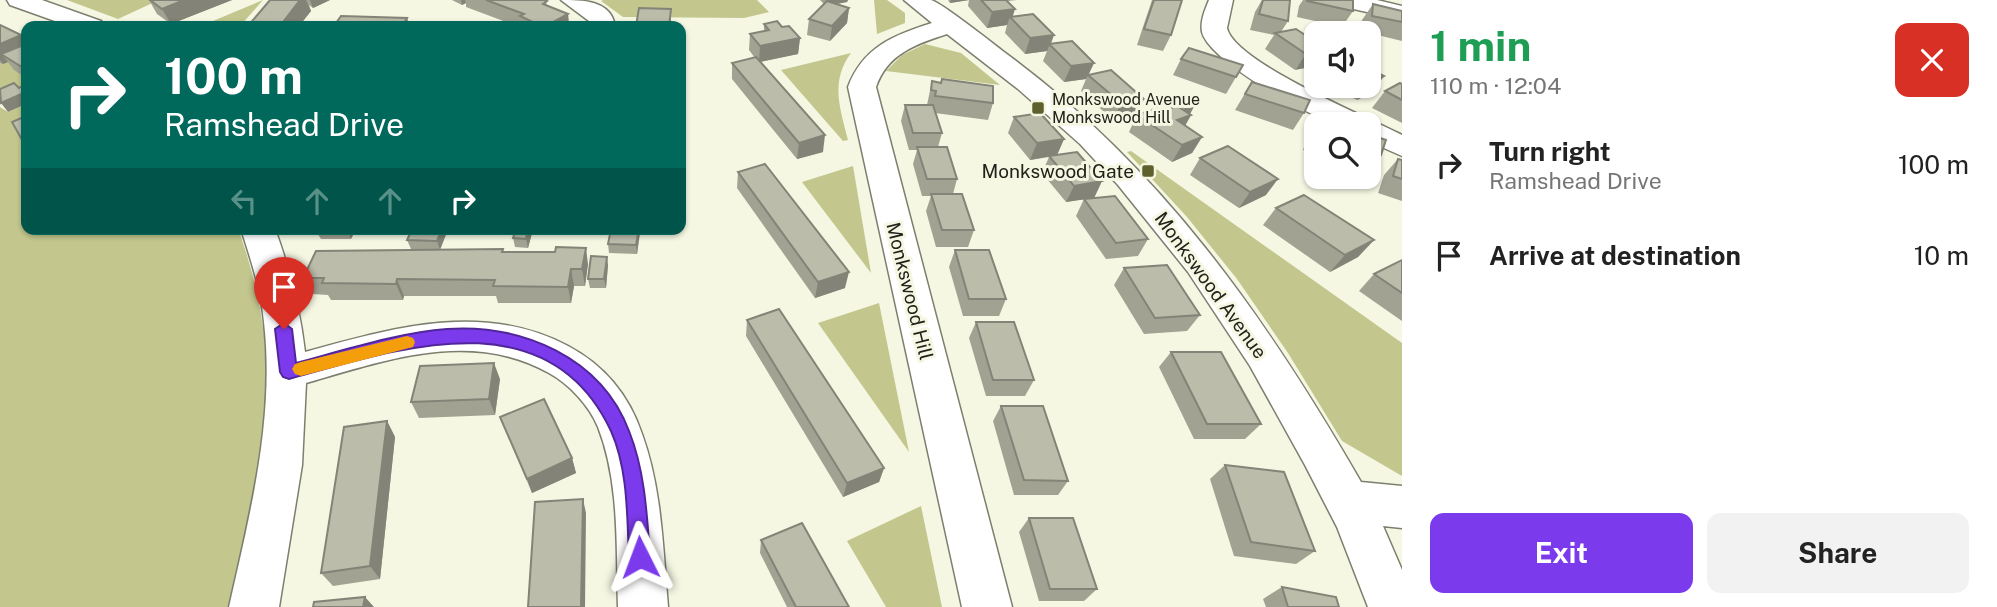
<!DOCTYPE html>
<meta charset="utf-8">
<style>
:root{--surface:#fff;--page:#f2f2f2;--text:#222;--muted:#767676;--accent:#7c3aed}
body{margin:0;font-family:"Public Sans",sans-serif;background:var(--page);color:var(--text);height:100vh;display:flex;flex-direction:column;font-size:26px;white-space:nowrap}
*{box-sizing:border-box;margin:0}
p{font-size:23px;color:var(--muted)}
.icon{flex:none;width:38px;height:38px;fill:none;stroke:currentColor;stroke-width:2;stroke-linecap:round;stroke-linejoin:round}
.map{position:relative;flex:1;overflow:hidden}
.sheet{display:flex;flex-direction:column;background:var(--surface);width:595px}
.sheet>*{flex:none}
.banner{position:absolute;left:21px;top:21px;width:665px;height:214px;border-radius:14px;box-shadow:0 2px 5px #0004;background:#00695c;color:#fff;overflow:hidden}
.fabs{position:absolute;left:1304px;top:21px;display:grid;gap:14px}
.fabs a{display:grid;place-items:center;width:77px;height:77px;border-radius:14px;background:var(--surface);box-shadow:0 2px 5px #0004;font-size:35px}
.pin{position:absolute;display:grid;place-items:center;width:60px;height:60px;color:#fff;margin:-72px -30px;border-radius:50% 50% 50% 0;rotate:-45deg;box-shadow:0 0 7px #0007}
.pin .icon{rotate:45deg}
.me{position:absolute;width:77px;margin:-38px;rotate:357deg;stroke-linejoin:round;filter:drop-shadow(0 0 5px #0008)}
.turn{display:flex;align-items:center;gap:24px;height:147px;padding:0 28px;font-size:32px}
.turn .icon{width:91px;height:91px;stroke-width:2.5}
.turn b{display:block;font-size:49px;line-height:60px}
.lanes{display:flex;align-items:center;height:66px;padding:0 28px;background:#0003;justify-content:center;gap:35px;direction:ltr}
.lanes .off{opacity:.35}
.round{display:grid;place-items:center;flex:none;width:74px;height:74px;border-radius:14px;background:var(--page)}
.head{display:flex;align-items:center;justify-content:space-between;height:119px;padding:0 28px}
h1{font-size:42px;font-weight:700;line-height:52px;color:#1e9e55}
.cta{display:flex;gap:14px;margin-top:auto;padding:14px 28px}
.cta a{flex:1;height:80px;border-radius:14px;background:var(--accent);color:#fff;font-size:28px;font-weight:700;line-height:80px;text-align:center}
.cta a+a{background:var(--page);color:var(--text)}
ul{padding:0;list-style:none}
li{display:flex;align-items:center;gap:21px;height:91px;padding:0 28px}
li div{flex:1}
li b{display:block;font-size:26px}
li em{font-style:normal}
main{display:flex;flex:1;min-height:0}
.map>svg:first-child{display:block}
</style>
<main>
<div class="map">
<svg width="1402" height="607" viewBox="0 0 1402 607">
<rect width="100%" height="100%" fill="#f5f7e3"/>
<g fill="#c3c78d">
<path d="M67,0H159L118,19Z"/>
<path d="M263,0L240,26H201Z"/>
<path d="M603,0H757L769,12L744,18L623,17L601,1Z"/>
<path d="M874,0H887L905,13V23L877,34Z"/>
<path d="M925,44L961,53L1000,85L886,71L902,55Z"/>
<path d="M26,53V96L0,101V63Z"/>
<path d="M851,53C830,81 840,108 848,140L843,141L781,70Z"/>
<path d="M26,104V128L21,138L26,144V229H238C272,319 276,420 255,514C248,545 238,576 229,607H0V107L8,112Z"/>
<path d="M1131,151L1402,343V476L1342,441L1288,353L1237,279L1187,217L1127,152Z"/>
<path d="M853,166L871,273L802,182Z"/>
<path d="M879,303L909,452L818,323Z"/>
<path d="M921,506L942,607H886L847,541Z"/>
</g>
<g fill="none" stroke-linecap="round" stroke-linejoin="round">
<g stroke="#7d7f6e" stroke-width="3">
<g id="minor">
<path d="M7,0H42L101,21L105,26H69L10,5Z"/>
<path d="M561,0C582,0 611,0 615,26H590L589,21Z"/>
<path d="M904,0C912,0 923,0 931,0C942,3 991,42 1004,52C1161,167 1265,316 1361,482L1402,486V528L1383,526L1402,570V607H1368L1337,527L1305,465L1250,366L1188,272L1118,185L1080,144L1018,89L947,34C916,44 887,54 876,87L1012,607H962L848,87C863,47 894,35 932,23Z"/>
<path d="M1209,0H1233L1227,28C1234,62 1369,118 1402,135V156L1368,141V124C1358,124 1345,126 1336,124C1307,115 1209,61 1202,32C1200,21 1205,10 1209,0Z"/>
<path d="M1333,0H1377L1402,6V20L1336,5Z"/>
<path d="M241,229H275C290,270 300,309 305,352C392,328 483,301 568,346C604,365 629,395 642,434C662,489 663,549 668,607H618C616,548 620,483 598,427C589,405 569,384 549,373C471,329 386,360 306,383L302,465L279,607H229C250,514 275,418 264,322C261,290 251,260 241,229Z"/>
</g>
</g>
<use href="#minor" fill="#fff" fill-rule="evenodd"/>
</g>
<g fill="#a1a292">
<path d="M149,0H232L171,24L157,14Z"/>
<path d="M270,0H330L313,8L309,5L311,11L299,26H248Z"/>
<path d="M452,0H544L548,6L568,14L569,26H517L466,7V3L462,5Z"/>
<path d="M820,0H848L847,2L836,4L849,8L847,23L830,41L807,35L809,19L824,4Z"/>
<path d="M948,0H1017L1008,1L1013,17L1054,35L1051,44L1094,63L1089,74L1144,99L1136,115L1113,120L1081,91L1086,79L1064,82L1043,61L1047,51L1025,54L1005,33L1007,25L987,28L968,6L969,0L950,3Z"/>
<path d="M1152,0H1182L1171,35L1163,51L1137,45Z"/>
<path d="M1262,0H1290L1288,21L1281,32L1316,42L1295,70L1265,49L1274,35L1250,30L1255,12Z"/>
<path d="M1303,0H1353V11L1342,27L1297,17L1299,6Z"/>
<path d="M1373,4L1402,11V41L1361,31L1362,20Z"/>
<path d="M764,24L782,27L800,38L798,54L760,62L823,152L797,159L732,79V63L755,58L749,50L750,34L764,31Z"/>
<path d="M0,25L21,35L26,42V78L14,70L8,62L3,64L0,63Z"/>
<path d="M1181,59L1243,65L1226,94L1173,75Z"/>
<path d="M1368,68L1384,76L1372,92L1357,100L1329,86H1368Z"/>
<path d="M942,79L993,103L988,120L935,113L942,133L938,147L957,179L953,194L974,230L968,247H936L926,211L931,196H922L913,164L917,150H909L901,121L905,105H927L932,81L941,83Z"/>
<path d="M1252,82L1304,113L1293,130L1235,110Z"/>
<path d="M1402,84V123L1372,108L1385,91Z"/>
<path d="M1166,104L1191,115L1185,126L1202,137L1192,153L1172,162L1129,132L1137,115L1162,111Z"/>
<path d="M1014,117L1064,139L1057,155L1102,181L1094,198L1148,239L1138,256L1106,259L1076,216L1084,199L1066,202L1042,173L1049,157L1030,160L1008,133Z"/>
<path d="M1316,125V154L1303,150L1309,135Z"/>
<path d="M1368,134L1381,155L1368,170Z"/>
<path d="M1200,158L1266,195L1239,208L1190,175Z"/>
<path d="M1398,159L1402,160V201L1378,193L1384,175Z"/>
<path d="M738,172L845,288L815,298L737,188Z"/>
<path d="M1276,208L1374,240L1358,257L1330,272L1263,225Z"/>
<path d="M312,229H356L351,239H321L316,231H313Z"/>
<path d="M516,229H531L532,233L528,248L515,247L513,238Z"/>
<path d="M611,229H640L637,254L609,253L608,244Z"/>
<path d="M447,232L440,249H503L504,252L588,264L585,286H574L571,303H498L496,296H404L403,300H331L328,295L313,294L303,278L432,249H411L407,240Z"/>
<path d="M955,250L1006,299L999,316H963L949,267Z"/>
<path d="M1402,260V321L1359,291L1374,274Z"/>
<path d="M608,265L606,288H590L588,279Z"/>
<path d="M1124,268L1200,315L1187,331L1144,334L1114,285Z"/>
<path d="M747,320L884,468L879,482L843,497L746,336Z"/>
<path d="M976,322L1034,380L1025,396H986L969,338Z"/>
<path d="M1171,352L1261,424L1245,439H1194L1159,367Z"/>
<path d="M500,379L495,415L419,418L411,402Z"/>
<path d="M1001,406L1068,481L1058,495H1014L993,421Z"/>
<path d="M500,417L572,458L576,473L532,493Z"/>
<path d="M387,421L395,437L380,579L333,586L321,573Z"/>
<path d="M1225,465L1315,551L1296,564L1234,556L1210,479Z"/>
<path d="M1029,518L1097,589L1084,601H1039L1019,532Z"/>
<path d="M761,540L849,607H787L760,553Z"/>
<path d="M1282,587L1339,607H1266L1263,599Z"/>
</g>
<g fill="#838477">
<path d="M184,0H232L171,24L162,9Z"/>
<path d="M300,0H306L311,11L299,26H280Z"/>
<path d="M310,0H330L313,8Z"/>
<path d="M461,0H465L466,3L462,5Z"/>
<path d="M826,0H848L847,2L826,6Z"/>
<path d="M951,0H969L950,3Z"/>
<path d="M849,8L847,23L830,41L832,26Z"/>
<path d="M671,9V26H669Z"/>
<path d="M1015,9L1012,19L1010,17L1007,25L987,28L992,12Z"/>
<path d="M568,14L569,26H546Z"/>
<path d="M407,18L410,26H402Z"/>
<path d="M21,35L26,42V53L1,54L8,62L3,64L0,60V44Z"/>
<path d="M1054,35L1047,51L1025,54L1030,38Z"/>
<path d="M800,38L798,54L759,62L760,46Z"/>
<path d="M1316,52V66L1295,70L1306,54Z"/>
<path d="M1094,63L1086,79L1064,82L1071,66Z"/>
<path d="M1384,76L1372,92L1357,100L1369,84Z"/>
<path d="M26,92V104L8,112L1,103Z"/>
<path d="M1144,99L1136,115L1113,120L1121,103Z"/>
<path d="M1195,105L1190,114L1177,112Z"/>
<path d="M1191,115L1182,131L1168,137L1177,120Z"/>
<path d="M26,135V144L21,138Z"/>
<path d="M825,135L823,152L797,159L799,143Z"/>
<path d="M1202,137L1192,153L1172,162L1182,145Z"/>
<path d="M1064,139L1057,155L1030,160L1037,143Z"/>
<path d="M1278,179L1266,195L1239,208L1250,192Z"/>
<path d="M1102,181L1094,198L1066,202L1074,186Z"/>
<path d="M347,229H356L351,239Z"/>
<path d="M442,229H446L447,232L440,250L437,241Z"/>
<path d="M528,229H531L532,233L528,248L526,239Z"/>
<path d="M639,229H640V233L637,254L636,245Z"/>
<path d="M1374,240L1358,257L1330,272L1345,255Z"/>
<path d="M586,248L588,264L585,286L582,269Z"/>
<path d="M607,257L608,265L606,288L604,279Z"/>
<path d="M571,269L574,286L571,303L568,287Z"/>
<path d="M849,272L845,288L815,298L818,282Z"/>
<path d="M397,279L404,296L403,300L396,284Z"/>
<path d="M494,363L500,379L495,415L489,399Z"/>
<path d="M387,421L395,437L380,579L370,566Z"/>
<path d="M572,458L576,473L532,493L527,479Z"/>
<path d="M884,468L879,482L843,497L847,483Z"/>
<path d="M583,499L586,513L585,607H581Z"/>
<path d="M365,597L374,607H363Z"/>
</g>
<g fill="#bbbcaa" stroke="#838477" stroke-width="2">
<path d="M150,0H184L162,9Z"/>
<path d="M270,0H300L280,26H248Z"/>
<path d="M486,0H544L547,1L543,4L568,14L546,26H541L520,16L524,14Z"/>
<path d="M981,0H1006L1015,9L992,12Z"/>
<path d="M1154,0H1182L1171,35L1144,29Z"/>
<path d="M1263,0H1290L1288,21L1259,14Z"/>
<path d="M1307,0H1353V11L1307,1Z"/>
<path d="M827,1L849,8L832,26L809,19Z"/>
<path d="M1373,4L1402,11V22L1372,16Z"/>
<path d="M639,8L671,9L669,26H636Z"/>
<path d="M1033,14L1054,35L1030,38L1010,17Z"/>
<path d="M341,16L407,18L402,26H334Z"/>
<path d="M777,21L782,27L789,26L800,38L760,46L750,34L769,30L764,24Z"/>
<path d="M0,25L21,35L0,44Z"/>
<path d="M1296,29L1316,42V52L1306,54L1275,33Z"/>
<path d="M1072,41L1094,63L1071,66L1049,44Z"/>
<path d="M26,44V69H25L1,54Z"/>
<path d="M1189,48L1243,65L1236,77L1181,59Z"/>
<path d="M756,57L825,135L799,143L732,63Z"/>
<path d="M1368,68L1384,76L1369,84L1368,83Z"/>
<path d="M1111,70L1144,99L1121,103L1088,75Z"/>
<path d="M942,79L993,86V103L935,96L936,91L931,90L932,81L941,83Z"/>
<path d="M1252,82L1310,100L1304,113L1245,94Z"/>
<path d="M14,83L19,88L26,84V92L1,103L0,89Z"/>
<path d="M1400,83L1402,84V100L1385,91Z"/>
<path d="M1183,97L1195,105L1183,110L1177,106L1171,108L1166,104Z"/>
<path d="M905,105H933L942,133H913Z"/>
<path d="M1177,106L1191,115L1177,120L1202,137L1182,145L1137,115L1157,108L1162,111Z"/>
<path d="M1040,113L1064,139L1037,143L1014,117Z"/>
<path d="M26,116V135L21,138L12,122Z"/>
<path d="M1321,118L1340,124H1319Z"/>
<path d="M1368,134L1386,140L1381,155L1368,151Z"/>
<path d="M1228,146L1278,179L1250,192L1200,158Z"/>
<path d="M917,147H947L957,179H927Z"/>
<path d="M1077,152L1102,181L1074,186L1049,156Z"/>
<path d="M1398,159L1402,160V179L1393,176Z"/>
<path d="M765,164L849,272L818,282L738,172Z"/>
<path d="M931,194H962L974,230H942Z"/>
<path d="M1304,195L1374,240L1345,255L1276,208Z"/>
<path d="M1115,196L1148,239L1116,243L1084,199Z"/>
<path d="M412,229H442L437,241L407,240Z"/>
<path d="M516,229H528L526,239L513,238Z"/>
<path d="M611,229H639L636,245L608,244Z"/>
<path d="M556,247L586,248L582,269H571L568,287L493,286L495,280L397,279L396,284L322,283L324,278H303L316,251L503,249L502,252H555Z"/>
<path d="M955,250H989L1006,299H969Z"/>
<path d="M591,256L607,257L604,279H588Z"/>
<path d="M1402,260V293L1374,274Z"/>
<path d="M1167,265L1200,315L1155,318L1124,268Z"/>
<path d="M779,309L884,468L847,483L747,320Z"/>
<path d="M976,322H1014L1034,380H993Z"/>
<path d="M1171,352H1221L1261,424H1207Z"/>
<path d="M494,363L489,399L411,402L420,366Z"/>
<path d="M544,399L572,458L527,479L500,417Z"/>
<path d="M1001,406H1043L1068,481L1024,480Z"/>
<path d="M387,421L370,566L321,573L344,427Z"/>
<path d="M1225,465L1284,472L1315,551L1251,542Z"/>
<path d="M583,499L581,607H528L535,502Z"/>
<path d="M1029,518H1073L1097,589H1050Z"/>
<path d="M802,523L849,607H796L761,540Z"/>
<path d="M1282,587L1336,597L1339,607H1288Z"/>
<path d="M365,597L363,607H313L314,602Z"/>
</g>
<path fill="#7c3aed" stroke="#51269a" stroke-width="2" d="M284,323L292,329L296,363C341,351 401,332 447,329C522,324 601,357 629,431C645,471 647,515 650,557L647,564L640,567L632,564L629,557C627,516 628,469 611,431C548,296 398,349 289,379L283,377L280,372L275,329Z"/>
<path fill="#f59e0b" d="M407,336L413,338L415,342L413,347L301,376L295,374L292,369L295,364L301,362Z"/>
<g fill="#5e602d" stroke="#f5f7e3" stroke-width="2.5">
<rect x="1031" y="101" width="14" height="14" rx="3.5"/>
<rect x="1141" y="164" width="14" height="14" rx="3.5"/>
</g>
<g text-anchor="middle" stroke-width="6" stroke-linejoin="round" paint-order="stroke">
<g font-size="16" fill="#22221b" stroke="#f5f7e3" text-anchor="start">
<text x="1052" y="105">Monkswood Avenue<tspan x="1052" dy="18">Monkswood Hill</tspan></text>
</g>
<g font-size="19" fill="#22221b" stroke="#f5f7e3" text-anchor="end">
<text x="1134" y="178">Monkswood Gate</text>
</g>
<g font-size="19" fill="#22221b" stroke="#f5f7e3">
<text transform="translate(1211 285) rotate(54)" y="7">Monkswood Avenue</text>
<text transform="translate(910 291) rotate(76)" y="7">Monkswood Hill</text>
</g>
</g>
</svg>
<div class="fabs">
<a><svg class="icon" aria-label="sound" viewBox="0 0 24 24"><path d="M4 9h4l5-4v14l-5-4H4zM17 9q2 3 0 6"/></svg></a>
<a><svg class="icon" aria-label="search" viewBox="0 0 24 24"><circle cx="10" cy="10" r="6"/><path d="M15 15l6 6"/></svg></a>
</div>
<div class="pin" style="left:284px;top:329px;background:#d93025"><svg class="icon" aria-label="arrive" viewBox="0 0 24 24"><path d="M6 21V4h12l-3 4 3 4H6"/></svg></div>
<svg class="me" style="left:640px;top:557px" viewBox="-20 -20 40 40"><path d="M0-17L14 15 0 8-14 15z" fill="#7c3aed" stroke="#fff" stroke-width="4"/></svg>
<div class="banner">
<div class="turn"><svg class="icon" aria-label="right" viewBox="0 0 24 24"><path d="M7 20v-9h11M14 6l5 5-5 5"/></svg><div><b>100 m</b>Ramshead Drive</div></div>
<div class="lanes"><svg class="icon off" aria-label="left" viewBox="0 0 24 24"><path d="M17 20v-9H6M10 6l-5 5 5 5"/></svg><svg class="icon off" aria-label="ahead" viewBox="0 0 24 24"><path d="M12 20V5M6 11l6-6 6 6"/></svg><svg class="icon off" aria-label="ahead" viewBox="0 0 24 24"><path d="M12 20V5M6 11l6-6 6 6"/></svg><svg class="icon" aria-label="right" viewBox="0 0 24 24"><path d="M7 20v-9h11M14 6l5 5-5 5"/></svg></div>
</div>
</div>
<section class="sheet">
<div class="head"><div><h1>1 min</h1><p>110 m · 12:04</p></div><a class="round" style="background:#d93025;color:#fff"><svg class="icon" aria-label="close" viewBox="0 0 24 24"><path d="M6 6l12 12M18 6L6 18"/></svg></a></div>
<ul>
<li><svg class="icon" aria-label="right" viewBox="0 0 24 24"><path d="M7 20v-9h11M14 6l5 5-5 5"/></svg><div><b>Turn right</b><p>Ramshead Drive</p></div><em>100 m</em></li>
<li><svg class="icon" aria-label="arrive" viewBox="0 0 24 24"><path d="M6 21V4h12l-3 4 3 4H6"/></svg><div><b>Arrive at destination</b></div><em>10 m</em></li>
</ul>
<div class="cta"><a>Exit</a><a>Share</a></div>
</section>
</main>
